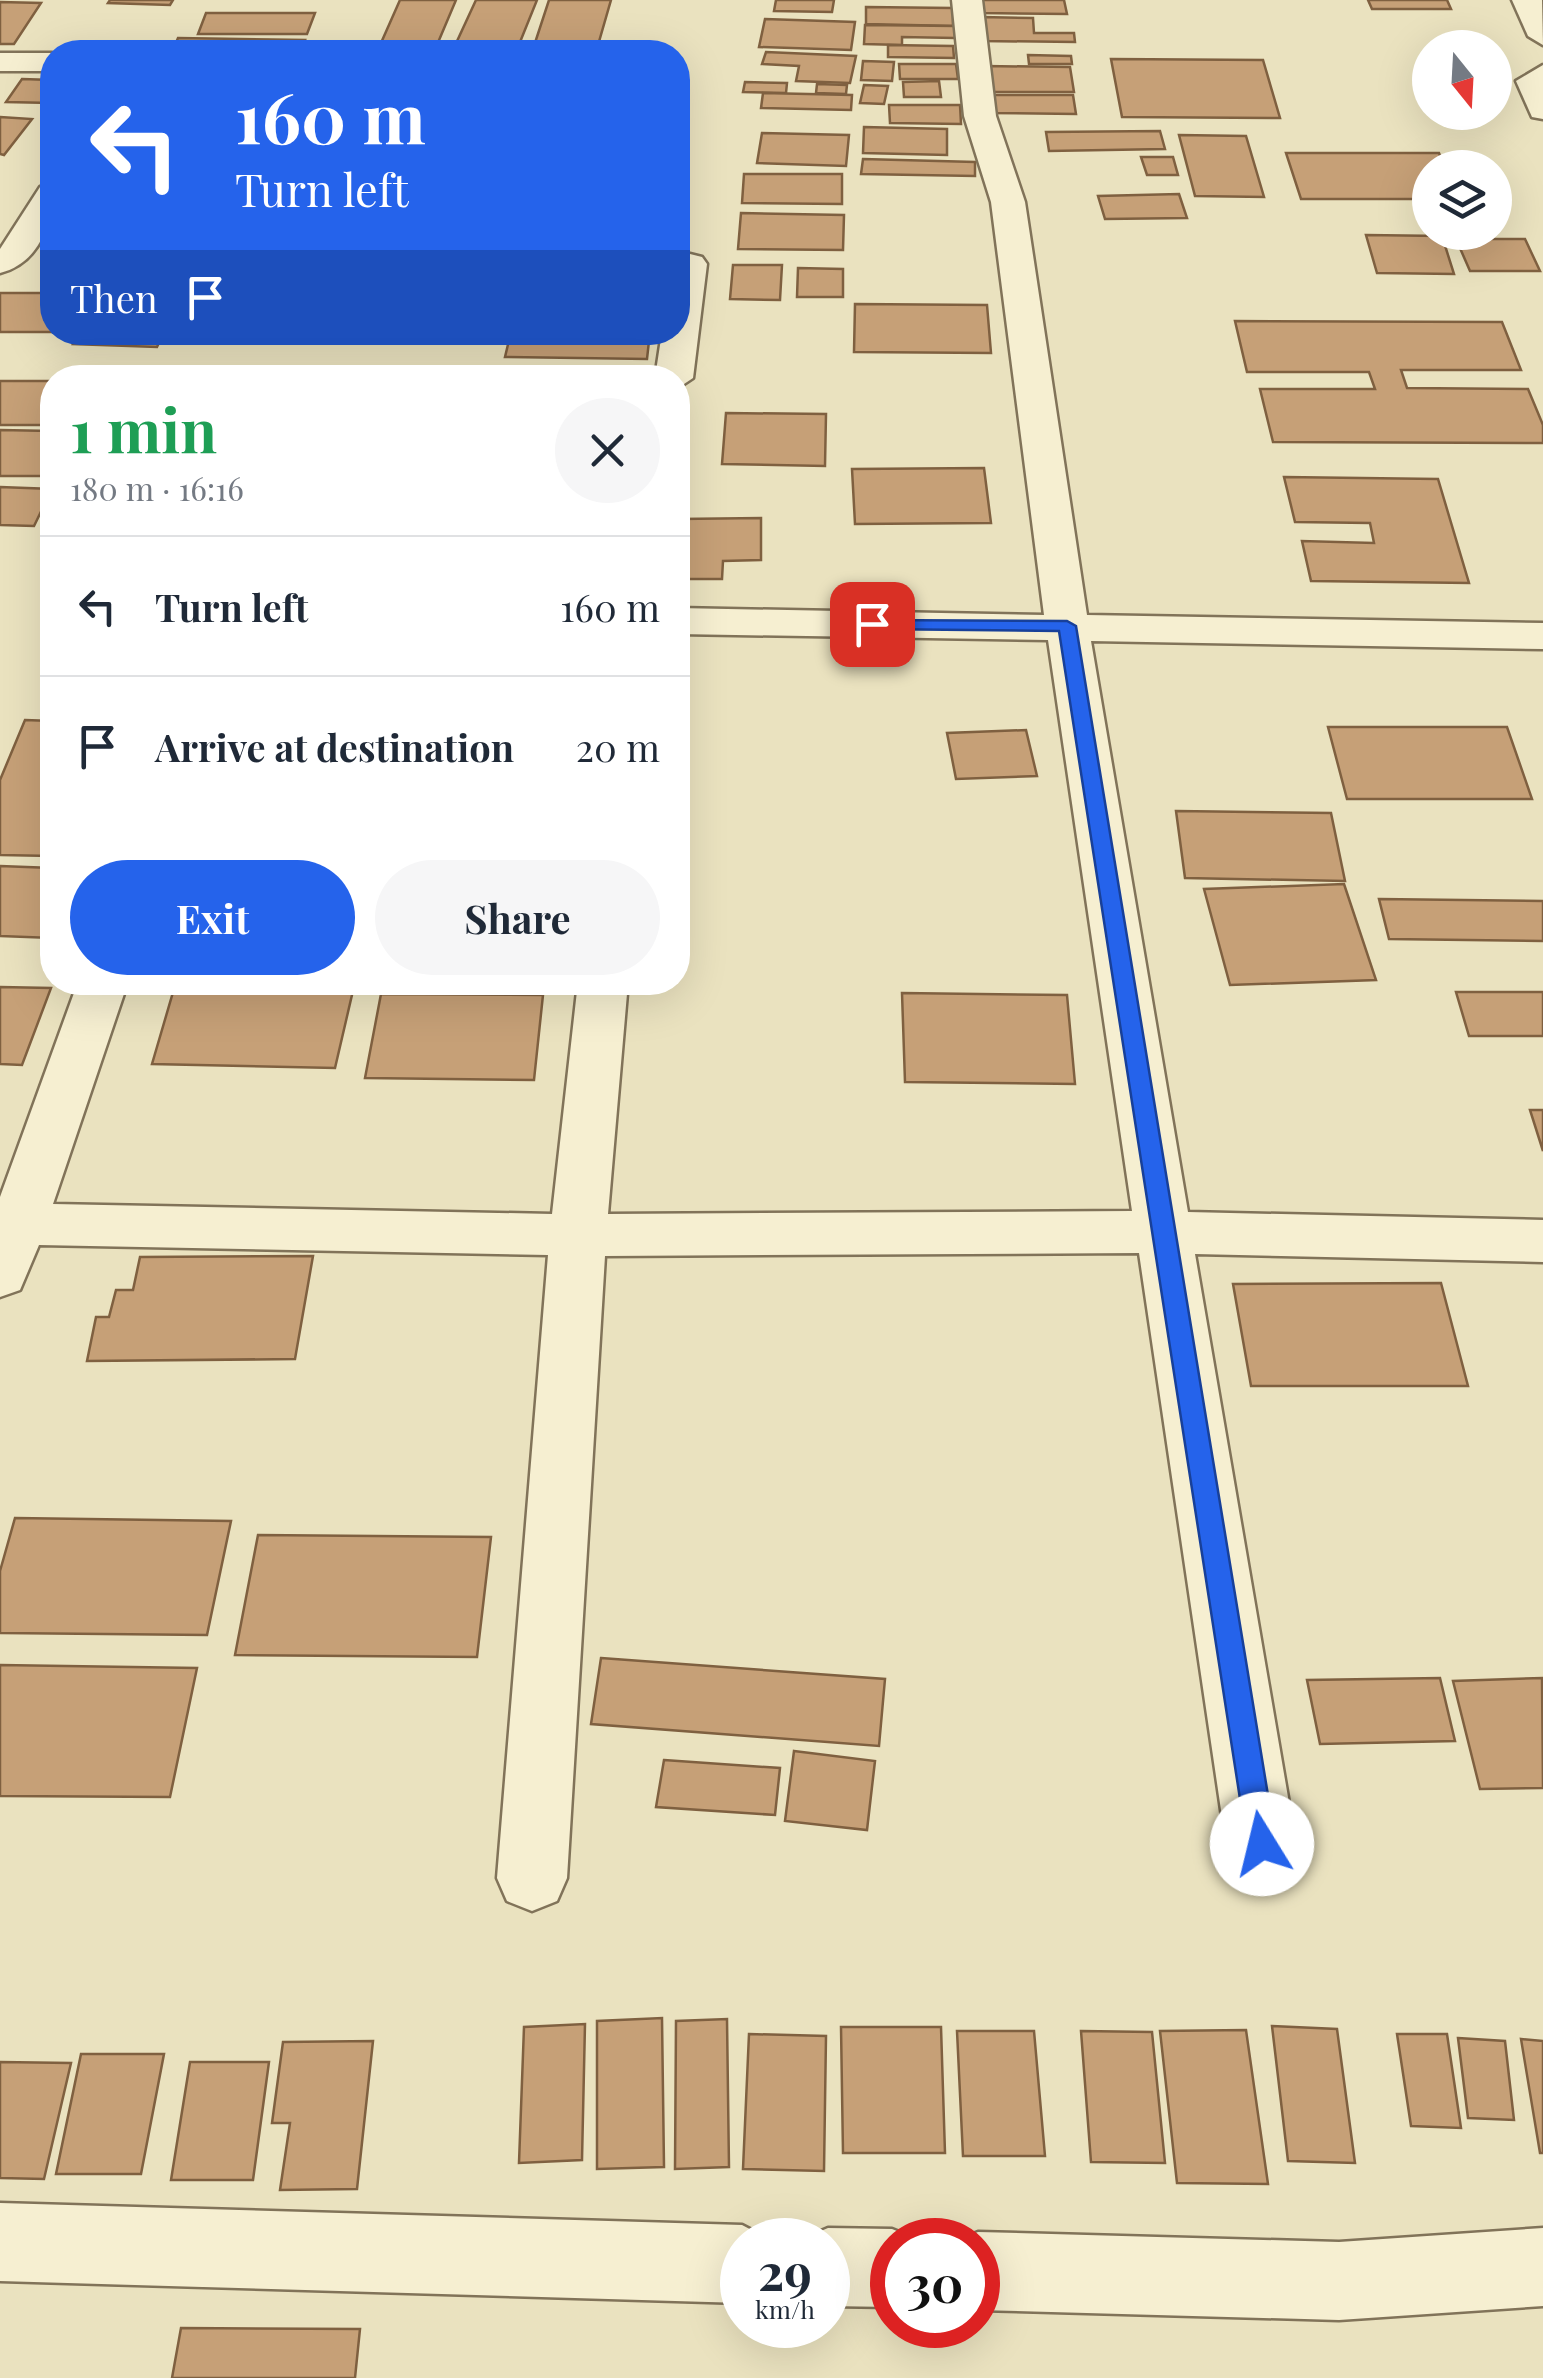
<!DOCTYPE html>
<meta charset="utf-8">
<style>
:root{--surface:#fff;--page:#f6f6f7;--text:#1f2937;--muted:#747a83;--line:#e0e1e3;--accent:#2563eb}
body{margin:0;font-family:"Playfair Display",serif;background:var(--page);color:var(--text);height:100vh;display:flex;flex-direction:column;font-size:38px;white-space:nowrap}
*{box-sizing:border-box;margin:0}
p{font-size:32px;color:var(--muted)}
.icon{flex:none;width:55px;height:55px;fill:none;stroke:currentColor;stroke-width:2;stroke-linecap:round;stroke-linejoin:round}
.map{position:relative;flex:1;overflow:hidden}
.sheet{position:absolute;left:40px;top:365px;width:650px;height:630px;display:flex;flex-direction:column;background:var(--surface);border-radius:40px;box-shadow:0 10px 40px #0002}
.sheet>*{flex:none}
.hud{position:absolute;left:40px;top:40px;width:650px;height:305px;border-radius:40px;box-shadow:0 10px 40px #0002;background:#2563eb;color:#fff;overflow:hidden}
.needle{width:65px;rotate:162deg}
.controls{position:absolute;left:1412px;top:30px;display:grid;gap:20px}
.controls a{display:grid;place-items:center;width:100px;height:100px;border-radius:50%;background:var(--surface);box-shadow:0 10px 40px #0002;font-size:50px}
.speed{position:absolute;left:720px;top:2218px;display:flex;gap:20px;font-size:50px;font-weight:700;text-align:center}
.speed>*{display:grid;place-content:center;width:130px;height:130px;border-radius:50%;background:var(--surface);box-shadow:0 10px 40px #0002;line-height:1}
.speed small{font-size:25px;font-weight:400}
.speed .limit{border:15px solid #d22;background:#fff;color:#111}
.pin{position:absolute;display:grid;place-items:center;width:85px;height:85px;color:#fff;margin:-42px;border-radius:20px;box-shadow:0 5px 15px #0006}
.me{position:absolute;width:110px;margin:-55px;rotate:351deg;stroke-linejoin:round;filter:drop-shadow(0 0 8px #0008)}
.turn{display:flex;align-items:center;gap:35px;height:210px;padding:0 30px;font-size:45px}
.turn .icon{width:130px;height:130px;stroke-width:2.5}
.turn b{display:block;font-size:70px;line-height:85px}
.then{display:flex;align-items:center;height:95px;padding:0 30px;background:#0003;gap:20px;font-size:38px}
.round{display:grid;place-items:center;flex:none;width:105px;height:105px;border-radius:52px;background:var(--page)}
.overview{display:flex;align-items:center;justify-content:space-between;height:170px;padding:0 30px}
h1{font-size:60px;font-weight:700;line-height:75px;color:#1e9e55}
.button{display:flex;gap:20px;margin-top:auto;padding:20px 30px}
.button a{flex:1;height:115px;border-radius:60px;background:var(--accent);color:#fff;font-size:40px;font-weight:700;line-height:115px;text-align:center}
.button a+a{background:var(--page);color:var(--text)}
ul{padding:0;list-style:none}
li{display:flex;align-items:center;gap:30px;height:140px;padding:0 30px;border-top:2px solid var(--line)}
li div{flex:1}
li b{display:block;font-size:38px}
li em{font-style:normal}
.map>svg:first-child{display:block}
</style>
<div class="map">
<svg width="1543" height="2378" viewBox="0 0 1543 2378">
<rect width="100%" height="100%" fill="#eae2bf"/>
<g fill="#c6a077" stroke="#7f6040" stroke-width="2.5">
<path d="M110,0H173L170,5L108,3Z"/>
<path d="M400,0H456L434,52H377Z"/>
<path d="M476,0H537L516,52H452Z"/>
<path d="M549,0H611L596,52H532Z"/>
<path d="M776,0H834L832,12L774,11Z"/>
<path d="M981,0H1064L1067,14L982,13Z"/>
<path d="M1368,0H1447L1451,9H1372Z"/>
<path d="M0,2L41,3L14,44H0Z"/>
<path d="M866,7L953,8V26L866,24Z"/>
<path d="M206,13H315L307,34H198Z"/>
<path d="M981,17L1033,18L1034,33H1074L1075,42L981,41Z"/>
<path d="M765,19L855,22L851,50L759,47Z"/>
<path d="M865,25L955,26V38L902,37V45L864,44Z"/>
<path d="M178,38L305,40L300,52H172Z"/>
<path d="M888,45L953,46L954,58L888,57Z"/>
<path d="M766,52L856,56L850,83L796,81L799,66L762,64Z"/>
<path d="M1028,55L1071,56L1072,64H1029Z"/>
<path d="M1111,59L1263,60L1280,118L1122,117Z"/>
<path d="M863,61L894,62L892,81L861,80Z"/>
<path d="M899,64H956L958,79H900Z"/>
<path d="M984,66L1070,67L1074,92H986Z"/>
<path d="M22,79L52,80V103L6,102Z"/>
<path d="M939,81L941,97H904L903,82Z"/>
<path d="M745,82L787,83L786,93L743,92Z"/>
<path d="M817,84L847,85L846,94L816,93Z"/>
<path d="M864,85L888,86L884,104L860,103Z"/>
<path d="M763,93L852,95L851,110L761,108Z"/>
<path d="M986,95H1073L1076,114L987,113Z"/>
<path d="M889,105H960L961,124L890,123Z"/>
<path d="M0,117L32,119L4,155L0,154Z"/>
<path d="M864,127L947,129V155L863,153Z"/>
<path d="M1160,131L1165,149L1049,151L1046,132Z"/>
<path d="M762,133L849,135L846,166L757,163Z"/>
<path d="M1179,135L1246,136L1264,197L1195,196Z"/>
<path d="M1286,153H1439L1445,168H1430V199H1301Z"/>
<path d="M1141,157H1173L1178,175H1147Z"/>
<path d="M863,159L975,162V176L861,174Z"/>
<path d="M744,174H842V204L742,203Z"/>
<path d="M1179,194L1187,218L1105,219L1098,196Z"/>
<path d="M741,213L844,215L843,250L738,249Z"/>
<path d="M1366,235L1442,236L1454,274L1377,273Z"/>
<path d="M1456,239H1525L1540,271H1470Z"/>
<path d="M733,265H782L780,300L730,299Z"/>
<path d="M798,268L843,269V297H797Z"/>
<rect x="0" y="293" width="52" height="39"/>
<path d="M855,304L987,305L991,353L854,352Z"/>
<path d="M1235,321L1502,322L1521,370H1401L1407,388L1528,389L1543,425V443L1273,442L1260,389H1375L1369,372H1247Z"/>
<path d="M79,332H164L157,347L73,344Z"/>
<path d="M511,332H650L647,359L505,357Z"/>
<rect x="0" y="381" width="52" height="44"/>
<path d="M726,413L826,414L825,466L722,464Z"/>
<path d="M0,430L52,431V476H0Z"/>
<path d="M984,468L991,523L855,524L852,469Z"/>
<path d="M1284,477L1438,479L1469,583L1311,581L1302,541L1374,543L1370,523L1295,522Z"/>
<path d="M0,487L52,489L34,526L0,525Z"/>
<path d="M761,518V560L723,561L722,579H678L679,519Z"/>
<path d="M25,720L52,721V856L0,855V780Z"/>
<path d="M1328,727H1507L1532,799H1347Z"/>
<path d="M1026,730L1037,776L956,779L947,733Z"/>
<path d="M1176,811L1331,813L1345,881L1185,878Z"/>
<path d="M0,866L52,868V938L0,936Z"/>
<path d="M1344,884L1376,980L1230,985L1204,889Z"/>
<path d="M1379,899L1543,901V941L1389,939Z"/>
<path d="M176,982H355L335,1068L152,1064Z"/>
<path d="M0,987L51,988L22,1065L0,1064Z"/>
<path d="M1456,992H1543V1036H1469Z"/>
<path d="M902,993L1067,995L1075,1084L905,1082Z"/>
<path d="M381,994L543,995L534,1080L365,1078Z"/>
<path d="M1530,1110H1543V1151Z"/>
<path d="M313,1256L295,1359L87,1361L96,1317H109L116,1290H133L140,1257Z"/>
<path d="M1441,1283L1468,1386H1251L1233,1284Z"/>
<path d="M15,1518L231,1521L207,1635L0,1633V1571Z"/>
<path d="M258,1535L491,1537L477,1657L235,1655Z"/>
<path d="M601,1658L885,1679L879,1746L591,1724Z"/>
<path d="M0,1665L197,1668L170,1797L0,1796Z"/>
<path d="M1440,1678L1455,1741L1320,1744L1307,1680Z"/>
<path d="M1542,1678L1543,1788L1480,1789L1453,1681Z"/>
<path d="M794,1751L875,1761L867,1830L785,1821Z"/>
<path d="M664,1760L780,1768L775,1815L656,1807Z"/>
<path d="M662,2018L664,2167L597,2169V2021Z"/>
<path d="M727,2019L729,2167L675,2169L676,2021Z"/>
<path d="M585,2024L582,2160L519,2163L524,2027Z"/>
<path d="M1272,2026L1337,2029L1355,2163L1288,2161Z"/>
<path d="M841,2027H941L945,2153H843Z"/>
<path d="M1246,2030L1268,2184L1177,2183L1160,2031Z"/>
<path d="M957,2031H1034L1045,2156H963Z"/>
<path d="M1081,2031L1152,2032L1165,2163L1091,2162Z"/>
<path d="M749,2034L826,2036L824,2171L743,2169Z"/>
<path d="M1397,2034H1447L1461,2128L1411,2126Z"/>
<path d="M1458,2038L1505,2041L1514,2120L1468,2118Z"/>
<path d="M1521,2039L1543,2041V2153H1540Z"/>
<path d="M373,2041L357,2189L280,2190L290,2123H272L283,2042Z"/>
<path d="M81,2054H164L141,2174H56Z"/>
<path d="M0,2062L71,2063L44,2179L0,2178Z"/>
<path d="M190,2062H269L253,2180H171Z"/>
<path d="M181,2328L360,2329L355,2378H172Z"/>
</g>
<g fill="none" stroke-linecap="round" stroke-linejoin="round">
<g stroke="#817359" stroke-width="5">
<g id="minor">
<path d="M952,0H982L996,116L1025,202L1087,615L1543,623V649L1091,641L1188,1212L1543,1220V1262L1195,1254L1296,1844L1285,1867L1261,1876L1237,1867L1226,1844L1139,1253L605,1256L567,1878L557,1901L532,1911L507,1901L497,1878L548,1255L39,1245L20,1290L0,1297V1197L78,982H128L53,1204L552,1214L578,982H628L608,1214L1132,1211L1048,640L678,634V608L1044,615L991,202L964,116Z"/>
<path d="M1512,0H1542L1543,45L1528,36Z"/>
<rect x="0" y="53" width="52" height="18"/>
<path d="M1543,65V119L1532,117L1516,81Z"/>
<path d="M52,184C54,221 40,263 0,273V249L40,187Z"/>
<path d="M690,254L702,257L707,264L693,378L678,388V378H655L662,332H678V257Z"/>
<path d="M0,2203L742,2225L771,2240H742V2303L0,2281Z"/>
<path d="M828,2228L892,2229L919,2240H892V2307L828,2306V2240H800Z"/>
<path d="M1543,2228V2306L1339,2320L978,2310V2240H958L978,2232L1339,2242Z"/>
</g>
</g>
<use href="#minor" fill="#f6efd1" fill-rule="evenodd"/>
</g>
<path fill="#2563eb" stroke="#184099" stroke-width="2.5" d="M866,620L1067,621L1076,626L1276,1844L1272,1853L1262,1857L1251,1853L1247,1844L1059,631L872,629L866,627Z"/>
</svg>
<div class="controls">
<a><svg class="needle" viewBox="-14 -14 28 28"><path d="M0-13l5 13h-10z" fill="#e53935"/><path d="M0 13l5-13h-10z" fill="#747a83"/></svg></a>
<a><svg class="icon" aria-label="layers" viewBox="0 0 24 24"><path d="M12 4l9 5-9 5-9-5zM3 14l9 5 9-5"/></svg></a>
</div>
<div class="speed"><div>29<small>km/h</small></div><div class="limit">30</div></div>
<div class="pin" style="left:872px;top:624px;background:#d93025"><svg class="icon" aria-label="arrive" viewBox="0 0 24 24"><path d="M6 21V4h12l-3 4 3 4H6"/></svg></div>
<svg class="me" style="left:1262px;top:1844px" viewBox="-20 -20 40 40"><circle r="19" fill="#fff"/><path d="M0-13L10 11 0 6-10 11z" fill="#2563eb"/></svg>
<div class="hud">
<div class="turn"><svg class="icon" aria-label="left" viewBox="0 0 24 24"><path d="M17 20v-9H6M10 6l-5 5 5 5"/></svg><div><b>160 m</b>Turn left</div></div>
<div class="then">Then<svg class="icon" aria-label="arrive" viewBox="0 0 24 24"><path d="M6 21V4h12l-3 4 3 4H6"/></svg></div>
</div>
<section class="sheet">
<div class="overview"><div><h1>1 min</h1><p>180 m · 16:16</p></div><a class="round"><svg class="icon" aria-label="close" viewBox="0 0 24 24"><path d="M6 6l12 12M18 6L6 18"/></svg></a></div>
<ul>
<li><svg class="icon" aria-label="left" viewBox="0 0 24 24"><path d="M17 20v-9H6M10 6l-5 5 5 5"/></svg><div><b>Turn left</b></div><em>160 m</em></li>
<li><svg class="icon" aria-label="arrive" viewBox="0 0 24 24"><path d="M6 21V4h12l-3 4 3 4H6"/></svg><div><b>Arrive at destination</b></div><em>20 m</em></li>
</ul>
<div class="button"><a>Exit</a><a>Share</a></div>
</section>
</div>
